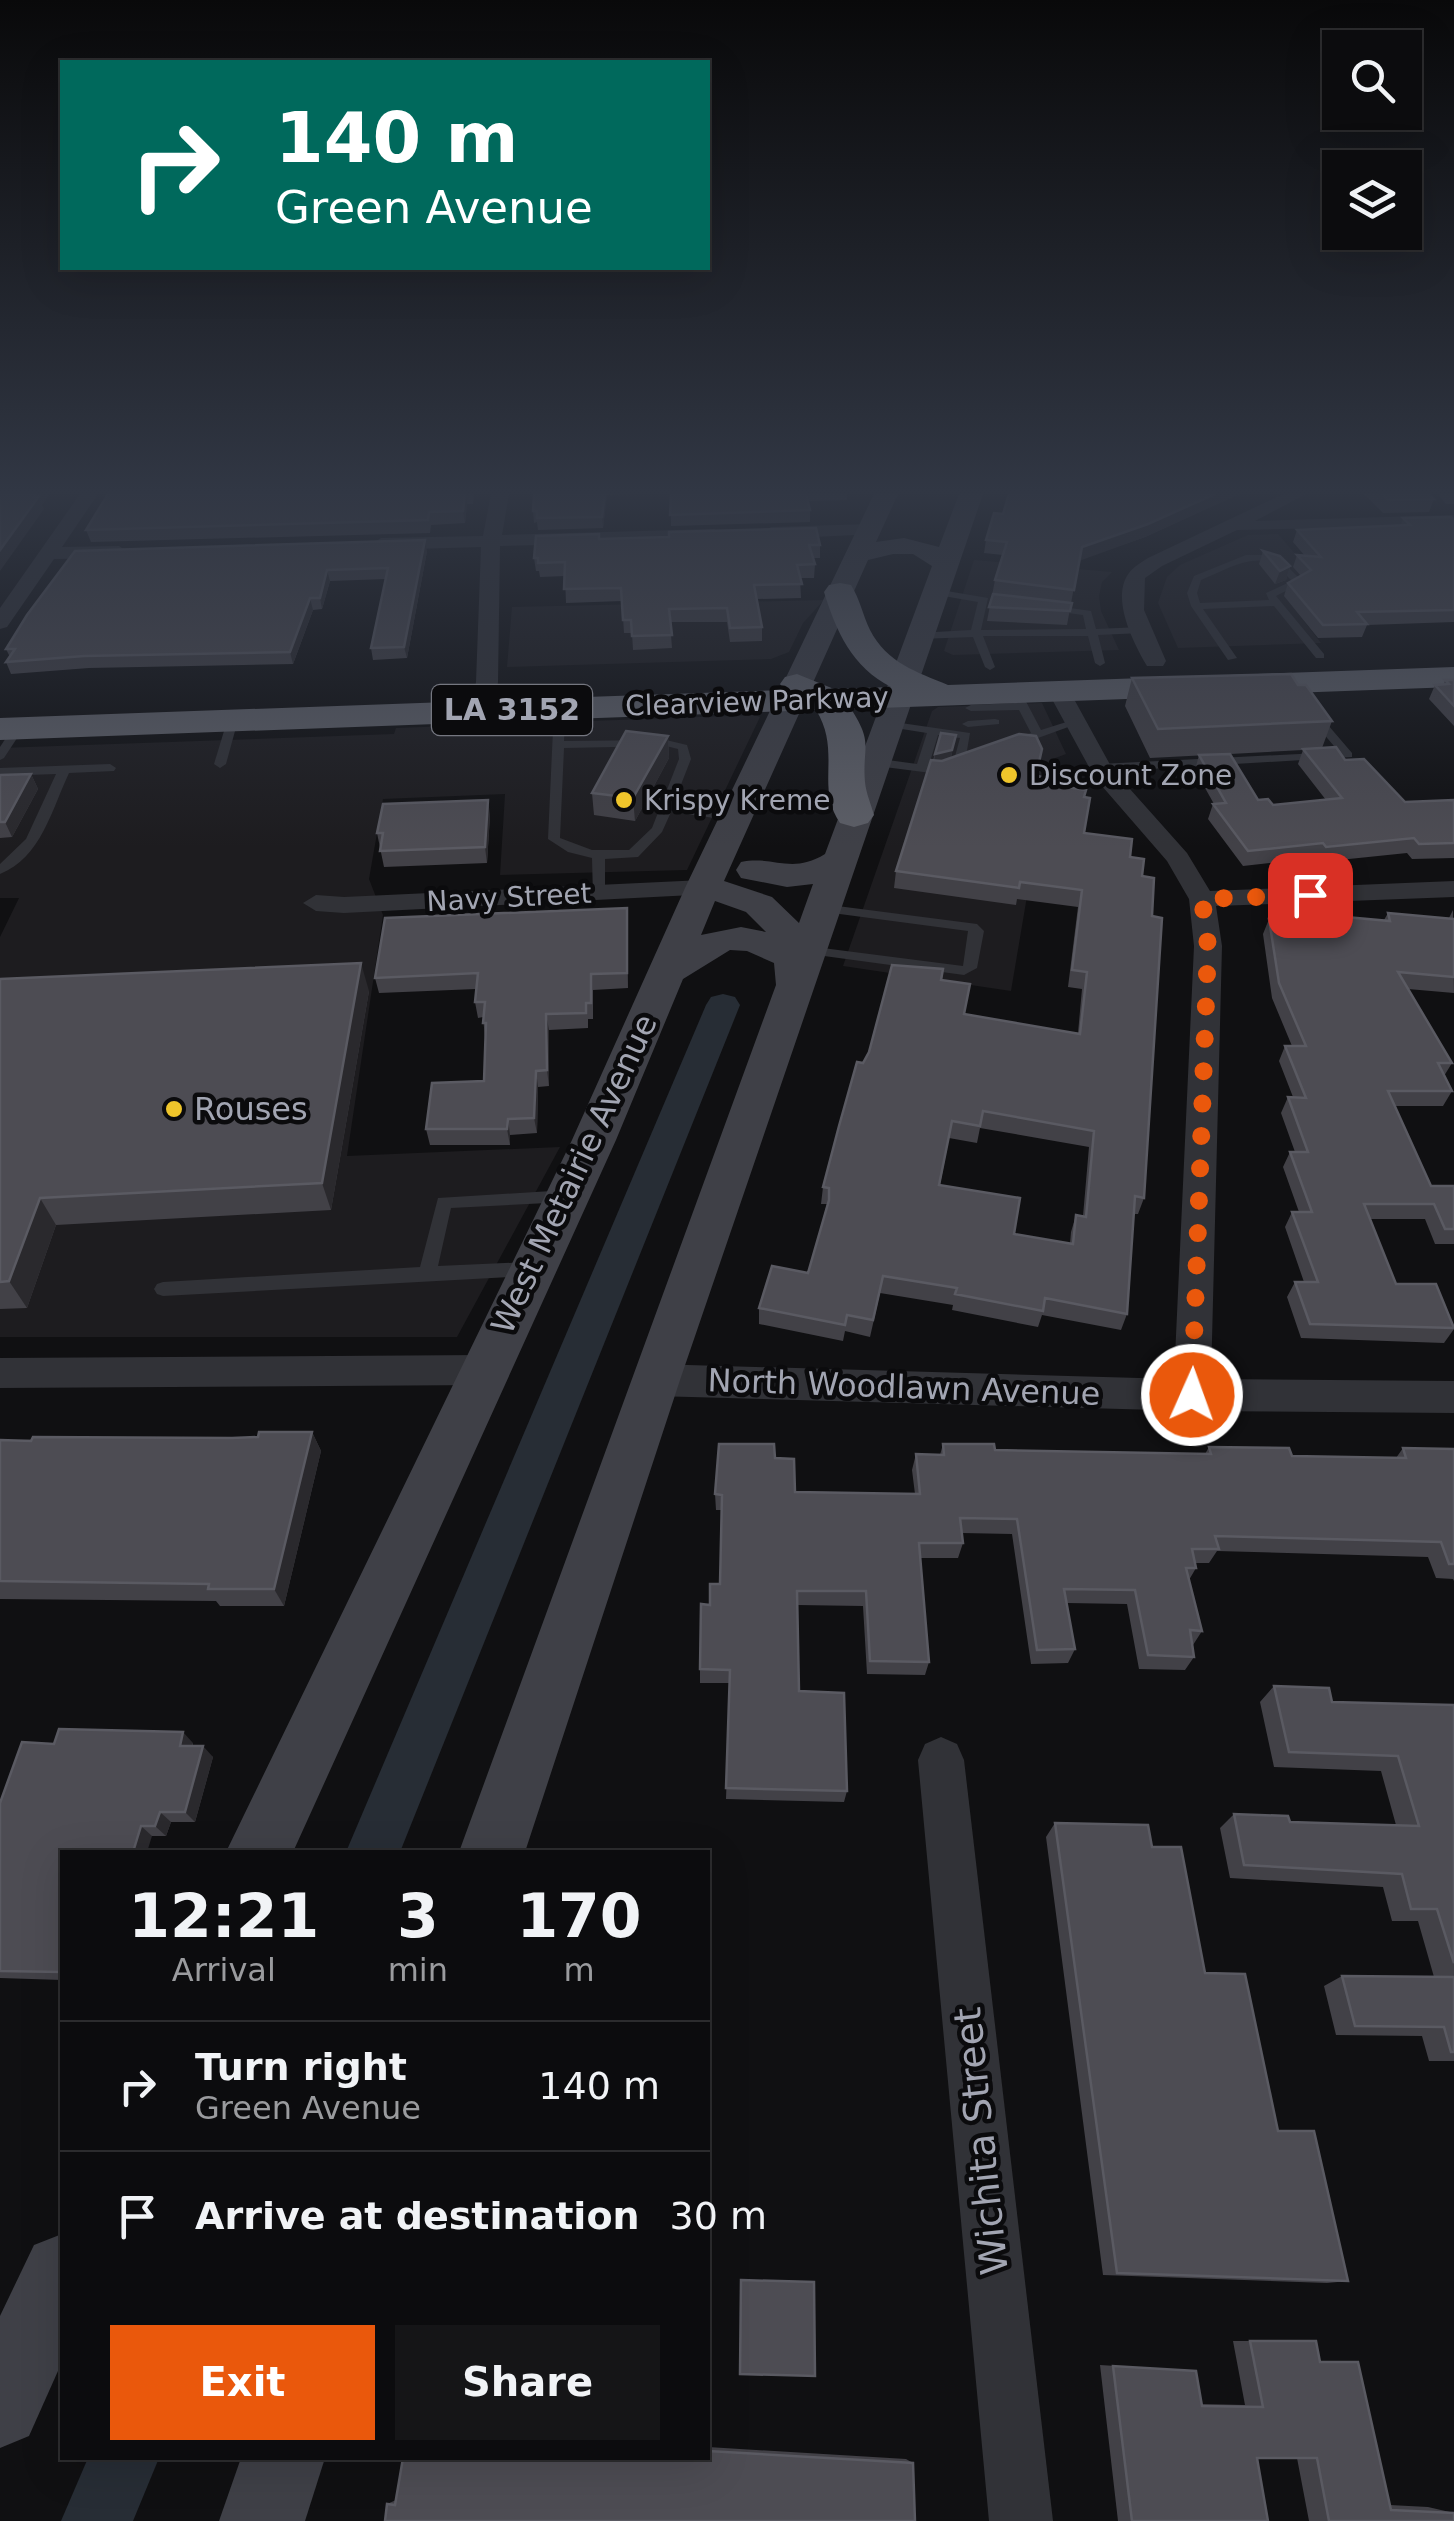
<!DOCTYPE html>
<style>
:root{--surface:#0c0c0e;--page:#151517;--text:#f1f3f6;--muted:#9a9b9e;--line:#2c2c2e;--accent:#ea580c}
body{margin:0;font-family:"DejaVu Sans",sans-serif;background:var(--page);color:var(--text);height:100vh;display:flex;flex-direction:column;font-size:38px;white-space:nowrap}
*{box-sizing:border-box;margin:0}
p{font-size:32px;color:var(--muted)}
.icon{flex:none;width:55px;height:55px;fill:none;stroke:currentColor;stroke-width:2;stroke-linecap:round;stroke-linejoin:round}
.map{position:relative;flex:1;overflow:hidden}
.details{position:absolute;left:60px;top:1850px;width:650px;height:610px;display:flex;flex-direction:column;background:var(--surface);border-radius:0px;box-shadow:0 10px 40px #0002,0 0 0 2px var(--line)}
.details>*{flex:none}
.guide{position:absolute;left:60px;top:60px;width:650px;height:210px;border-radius:0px;box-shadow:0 10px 40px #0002,0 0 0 2px var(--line);background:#00695c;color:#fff;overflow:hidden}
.controls{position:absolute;left:1322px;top:30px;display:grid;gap:20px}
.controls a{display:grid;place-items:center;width:100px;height:100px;border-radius:0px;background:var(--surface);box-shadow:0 10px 40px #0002,0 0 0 2px var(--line);font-size:50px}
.pin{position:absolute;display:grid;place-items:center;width:85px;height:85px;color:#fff;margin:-42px;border-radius:20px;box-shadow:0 5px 15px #0006}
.me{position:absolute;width:110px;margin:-55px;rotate:2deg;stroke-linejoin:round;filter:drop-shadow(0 0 8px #0008)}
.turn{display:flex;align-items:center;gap:35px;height:210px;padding:0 50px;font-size:45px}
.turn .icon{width:130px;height:130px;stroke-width:2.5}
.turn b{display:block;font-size:70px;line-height:85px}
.eta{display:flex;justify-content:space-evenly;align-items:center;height:170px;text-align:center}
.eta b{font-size:60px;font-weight:800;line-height:70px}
.button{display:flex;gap:20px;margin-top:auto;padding:20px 50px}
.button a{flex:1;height:115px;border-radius:0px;background:var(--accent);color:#fff;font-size:40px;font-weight:800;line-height:115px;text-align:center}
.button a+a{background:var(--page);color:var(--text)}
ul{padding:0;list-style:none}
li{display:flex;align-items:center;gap:30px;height:130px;padding:0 50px;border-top:2px solid var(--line)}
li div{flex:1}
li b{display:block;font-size:38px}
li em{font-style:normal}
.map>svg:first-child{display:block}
</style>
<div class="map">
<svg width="1454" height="2521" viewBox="0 0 1454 2521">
<rect width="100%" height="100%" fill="#101012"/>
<g fill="#1d1c1f">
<path d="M1278,534L1330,594L1284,595L1321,643L1178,648L1158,603L1167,577L1180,565L1248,535Z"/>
<path d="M974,560L1112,572L1102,582L1099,596L1101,611L1119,650L953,655L944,651Z"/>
<path d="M824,600L803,623L789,652L771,659L507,667L512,607Z"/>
<path d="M1042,703L1066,754L1050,760L1011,991L843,966L932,711L938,707Z"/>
<path d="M755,715L760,717L687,870L500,875L505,794L383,799L369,879L383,915L347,1156L560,1147L457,1337H0V937L19,898H0V748L394,734L396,728Z"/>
</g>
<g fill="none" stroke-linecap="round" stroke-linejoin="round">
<g fill="#272d35" fill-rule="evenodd">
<path d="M723,994L735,997L740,1005L400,1852H346L706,1005L711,997Z"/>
<path d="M88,2458H159L133,2521H61Z"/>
</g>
<g fill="#313237" fill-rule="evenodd">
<path d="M1246,555H1273L1283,563L1278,566C1255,551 1225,570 1201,580L1197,593L1200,603L1269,600L1266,593L1292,581L1280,569L1288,567L1303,582L1276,596L1324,654V658H1316L1274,606L1203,609L1237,658L1228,660L1191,606L1187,593L1194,576Z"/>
<path d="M935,589L988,598L981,630L1086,629L1083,615L1045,610L1044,608L1049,605L1091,611L1096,629L1141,627L1146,630L1141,633L1098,635L1105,663L1100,666L1095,663L1088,636H983L995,667L990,670L985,667L973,637L918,639L913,636L918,633L971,630L978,602L932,594L930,592Z"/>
<path d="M1015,689L1021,692L1041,730L1076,719L1082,722L1016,746H1008V742L1031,733L1019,710L971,711L965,708L971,705L1015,703L1009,692Z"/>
<path d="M560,705L566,708L564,741L666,740L687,745L691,759L673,805L736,813L742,817L736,821L671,812L662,832L638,857L605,859V893L603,896H593L592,858L568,852L548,839L554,708ZM666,746L678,749L679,759L652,828L629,850H592L560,838L564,748Z"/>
<path d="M1312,710L1316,711L1352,753V757L1100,772L1094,768L1100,764L1339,752L1306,713Z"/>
<path d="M228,718L238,720L226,764L220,768L214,764Z"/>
<path d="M995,719L999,720V724L968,727L962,724L968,721Z"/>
<path d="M887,721L970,733L965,762L939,774L869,765V759L873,758L917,764L927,733L883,726V722ZM938,735L960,738L954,760L938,766L929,765Z"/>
<path d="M13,727L23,729L4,758L0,760V747Z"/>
<path d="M110,764L116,768L114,771L69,773C52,809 41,858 0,874V864L26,839L56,774L0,776V768Z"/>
<path d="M822,904L977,924L984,931L977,968L964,975L802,953L800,950L807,946L963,966L968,931L817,911V905Z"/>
<path d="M567,1190L575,1196L567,1202L451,1208L438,1266L530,1262L536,1264L539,1269L536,1274L530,1276L163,1296L157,1294L154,1289L157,1284L163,1282L420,1267L438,1198Z"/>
</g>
<g fill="#313237" fill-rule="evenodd">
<path d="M80,494H98L62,547L119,546L128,552L119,558L54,559L7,627L0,629V608Z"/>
<path d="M491,494H509L502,535L714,529L723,535L714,541L500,546L498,682L493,711L482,718L471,711L476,682L481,547L381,550L372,544L381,538L483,536Z"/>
<path d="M1283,494H1306L1255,521L1454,515V525L1237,530L1162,566L1145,578L1144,610L1166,661L1163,666H1147C1134,644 1110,598 1129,573C1133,567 1142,562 1148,558Z"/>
<path d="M870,524L879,530L876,534L771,539L762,533L771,527Z"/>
<path d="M1058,683L1069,690L1113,770L1187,853L1210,891L1454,881V897L1216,906L1222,946L1211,1379L1454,1381V1413L1192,1411L654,1396L641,1391L635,1380L641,1369L654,1364L1174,1379L1194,946L1189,899L1167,861L1095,778L1047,690Z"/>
<path d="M703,880L716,888L712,894L344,913L316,911L303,903L316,895L344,897Z"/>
<path d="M484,1355L497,1359L503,1370L497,1381L484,1385L0,1388V1358Z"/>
<path d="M941,1737L957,1744L964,1760L1053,2521H989L918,1760L925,1744Z"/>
</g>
<g fill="#3f4047" fill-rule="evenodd">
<path d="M874,494H898L876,542L904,538L939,547L959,494H983L680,1380L525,1852H459L776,985L774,963L747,951L730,950L683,979L616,1140L293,1852H226L572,1140L685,888ZM893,554H913L932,566L825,854C791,875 773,855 741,862L736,870L741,878L787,887L813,884L799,923L772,897L724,881L868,560ZM715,901L746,912L766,932L741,927L701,935Z"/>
<path d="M62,2234V2362L29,2436L0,2448V2316L34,2245Z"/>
<path d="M241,2458H325L305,2521H219Z"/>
</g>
<path fill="#5d5f67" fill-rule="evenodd" d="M840,583L851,585C860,599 863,616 870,630C887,663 917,672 948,685L1454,667V687L851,709C874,744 862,746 865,782C866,793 871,804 874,815L868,823L854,827L840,823C815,787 842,752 816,710L0,740V718L784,690L780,684L785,677L797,674L834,689L891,687C852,667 836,631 824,592L829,585Z"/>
</g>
<g fill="#424147" fill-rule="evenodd">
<path d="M108,494H474L473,504H467L465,523L431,525L430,533L91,542L86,530Z"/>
<path d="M534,494H641L607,495L603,528L538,530L537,522L534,523L533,511Z"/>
<path d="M671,494H854H847V500L808,501L810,510V522L671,526Z"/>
<path d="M1009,494H1239L1145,537L1079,560L1067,625L987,621L995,580L1003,555L984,553L986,540L1003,514Z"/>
<path d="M1364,494H1429L1434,499L1429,512L1383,513Z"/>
<path d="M1438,494H1454V504H1446Z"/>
<path d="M1403,518L1454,520V622L1367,625L1362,637L1318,638L1284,596L1288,583L1301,576L1293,567L1297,555L1305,556L1293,542L1297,530L1401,525Z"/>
<path d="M599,534L600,539L820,545V558H813L815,564L814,578H800L801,598L757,599L762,627V641L730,642L727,622H670L672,648L633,650L632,633H624L622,601L566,603L565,576L540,577L539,571H536L534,558Z"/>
<path d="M427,551L407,658L373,660L371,648L386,579L330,581L322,609L313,610L293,664L89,668L11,674L6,662L10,657L6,649L27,615Z"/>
<path d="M1263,551L1290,566L1286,580L1275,584L1259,564Z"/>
<path d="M1132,678L1298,685L1332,721L1322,748L1345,760L1405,802L1454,800V858L1412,859L1407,853L1320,862L1317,858L1243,866L1208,819L1213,804H1214L1195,770L1199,755H1208L1150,758L1125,706ZM1303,750L1298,764L1326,800L1273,805L1258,800L1230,754Z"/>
<path d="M1445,680H1454V726L1429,699L1435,685L1444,684Z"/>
<path d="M956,735L951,757L937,761L1037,776L1084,797V833L1130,857L1142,876L1152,916L1144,1198L1138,1214H1134L1127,1314L1121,1330L1042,1315L1038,1327L952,1310L953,1305L880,1293L870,1337L845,1331L843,1341L759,1324V1308L808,1273L827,1204H821L823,1187L863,1063L943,969L942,981L964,1014L1078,1033L1082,989L1068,987L1078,907L1017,899L1016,905L894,888L896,871L935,754ZM980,1128L1089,1147L1083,1216L1076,1215L1071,1232L1070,1244L1014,1234L940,1185L949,1138L977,1143Z"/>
<path d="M668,736L669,758L635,821L594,815L592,793Z"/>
<path d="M31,774L38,789L12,837L0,838V775Z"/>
<path d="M490,815L487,863L384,867L377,833Z"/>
<path d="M627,908L628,988L593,990V1019H588V1028L549,1030V1086L538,1087L537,1133L510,1135V1145H430L426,1129L484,1081L485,1038L483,1017L478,1018L475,1002L476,989L379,993L375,978Z"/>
<path d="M1453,910L1454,993L1408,989L1452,1063L1444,1076L1452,1091L1443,1106H1395L1431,1186H1454V1244H1435L1425,1219H1370L1396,1284L1454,1329L1444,1343L1301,1338L1287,1297L1295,1282H1304L1285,1227L1292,1212H1299L1283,1167L1290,1152H1295L1281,1113L1288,1097H1293L1279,1061L1285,1046H1292L1272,998L1263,934L1269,919L1320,922L1323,915L1384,920L1388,913L1449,918Z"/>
<path d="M0,979L369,991L331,1210L56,1225L27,1308L0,1309Z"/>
<path d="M312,1432L321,1451L284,1606H220L216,1601L0,1599V1440L232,1438Z"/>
<path d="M943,1444L995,1450L1205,1454L1209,1447L1292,1456L1396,1458L1403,1448L1454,1449V1581L1453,1579L1436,1578L1428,1557L1217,1551L1209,1563H1195L1196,1568L1189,1580L1202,1631L1193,1645L1194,1657L1185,1670L1139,1669L1127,1604L1067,1603L1075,1649L1068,1663L1031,1664L1012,1534L962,1533L963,1543L958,1558H920L929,1662L925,1675L867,1674L863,1606L797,1605L799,1691L847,1791L844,1802L726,1799L730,1683H700V1669L710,1605L720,1584L722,1510H716L715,1494L775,1458L795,1492L915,1494L912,1470L916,1454L940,1455Z"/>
<path d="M1274,1686L1332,1702L1454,1705V2061H1429L1422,2036L1336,2035L1324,1986L1342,1976L1434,1977L1418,1921H1392L1383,1887L1230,1878L1220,1828L1234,1814L1290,1822L1396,1825L1381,1771L1274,1767L1260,1702Z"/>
<path d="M193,1743V1746L213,1757L195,1822H171L166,1836H152L62,1852V1980L0,1978V1803L54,1744Z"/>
<path d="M1055,1823L1152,1847L1205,1973L1348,2281L1327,2283L1103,2275L1046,1837Z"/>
<path d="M1233,2341H1316L1320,2362L1390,2505L1428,2507L1454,2513V2521H1309L1297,2458H1257L1268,2521H1118L1100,2365L1196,2371L1202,2404L1245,2405Z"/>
<path d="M708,2447L906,2459L913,2463L915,2521L387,2504L396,2500L708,2458Z"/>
</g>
<g fill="#2a292d">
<path d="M36,494H50L42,505L44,509L0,571V550Z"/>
<path d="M466,494L467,504L465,523L463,511Z"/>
<path d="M605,494H607L603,528L602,517Z"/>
<path d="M1215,494H1239L1145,537L1079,561L1082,547Z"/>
<path d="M425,540L427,551L407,658L404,647Z"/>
<path d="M1290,566L1286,580L1275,584L1280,571Z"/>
<path d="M327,570L330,581L322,609L320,598Z"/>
<path d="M310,598L313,610L293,664L290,652Z"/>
<path d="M956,735L951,757L934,762L935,754Z"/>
<path d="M668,736L669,758L635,821L633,798Z"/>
<path d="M31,774L38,789L12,837L5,822Z"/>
<path d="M488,800L490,815L487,863L485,847Z"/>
<path d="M361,963L369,991L331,1210L322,1183Z"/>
<path d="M546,1014L549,1030V1086L547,1070Z"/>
<path d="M536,1071L538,1087L537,1133L534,1118Z"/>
<path d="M508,1119L510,1135V1145L507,1129Z"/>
<path d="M40,1198L56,1225L27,1308L9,1281Z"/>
<path d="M312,1432L321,1451L284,1606L274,1589Z"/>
<path d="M183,1732L193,1743L190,1756L180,1746Z"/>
<path d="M203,1746L213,1757L195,1822L185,1812Z"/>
<path d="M160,1812L171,1822L166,1836L155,1826Z"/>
<path d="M141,1826L152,1836L147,1852H133Z"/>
</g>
<g fill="#4d4c53" stroke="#5a5a62" stroke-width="2.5" fill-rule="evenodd">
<path d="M0,494H36L34,497L39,496L0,550Z"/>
<path d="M108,494H465L463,511L429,512L428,520L86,530Z"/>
<path d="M534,494H605L602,517L537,518V511H533Z"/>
<path d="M671,494H806L810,510L670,515Z"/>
<path d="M1009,494H1215L1148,524L1082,547L1074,590L995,580L1007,542L986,540L994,513L1003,514Z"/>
<path d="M1382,494H1429L1434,499L1388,500Z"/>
<path d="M1451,517L1454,520V610L1357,612L1367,624L1323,625L1288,583L1311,570L1297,555L1321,557L1297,530L1410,525L1403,518Z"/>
<path d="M816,528L820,545H809L815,564L797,565L802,584L754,585L762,627L730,628L727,608L669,609L672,635L632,636L631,620H623L621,588L564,589L565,562L538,563V558H534L536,536L599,534V539L669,537V532Z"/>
<path d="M425,540L404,647L371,648L388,568L327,570L320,598H310L290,652L84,656L6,662L15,649H6L27,615L75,551Z"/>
<path d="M1263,551L1280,556L1290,566L1280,571Z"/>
<path d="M993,594L1072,603L1070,611L989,607Z"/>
<path d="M1291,674L1298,685H1306L1332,721L1158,729L1132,678Z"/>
<path d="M1445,680H1454V706L1435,685L1449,684Z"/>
<path d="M626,731L668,736L633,798L592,793Z"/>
<path d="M941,733L956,735L952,750L935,754Z"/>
<path d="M1019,734L1036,736L1042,749L1036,776L1060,779L1059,786L1086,790L1084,797L1090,798L1084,833L1132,839L1130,857L1144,859L1142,876L1154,878L1152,916L1162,918L1144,1198L1135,1196L1127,1314L1045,1298L1043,1311L955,1294L957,1288L883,1276L873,1320L847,1315L845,1325L759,1308L772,1266L808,1273L829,1200V1188L823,1187L839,1126L857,1062L863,1063L869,1052L892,965L943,969L941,980L970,984L964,1014L1080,1034L1087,972L1072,970L1082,890L1020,882L1019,888L896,871L931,760L942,761ZM983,1111L1094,1131L1086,1217L1076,1215L1073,1244L1014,1234L1020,1198L939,1185L952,1121L980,1126Z"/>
<path d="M1336,747L1345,760L1364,759L1405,802L1454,800V843L1419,844L1414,838L1326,847L1323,843L1248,851L1213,804L1226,803L1199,755L1230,754L1258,800L1268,799L1273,805L1342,798L1303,749Z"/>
<path d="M31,774L5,822H0V775Z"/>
<path d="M488,800L485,847L380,851L383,833H377L383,804Z"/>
<path d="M627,908V973L591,974V1003H586V1013L546,1014L547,1070L536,1071L534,1118L508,1119L507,1129H426L432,1083L484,1081L486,1023H483L485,1002H475L478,973L375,978L385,918Z"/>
<path d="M1388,913L1454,919V977L1398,972L1452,1063H1438L1452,1091H1388L1431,1186H1454V1229H1445L1434,1204H1364L1396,1284H1436L1454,1328L1310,1324L1295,1282H1318L1292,1212H1312L1290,1152H1308L1288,1097L1306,1098L1285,1046H1306L1279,983L1269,919L1325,922L1323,915L1390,921Z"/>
<path d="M361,963L322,1183L40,1198L9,1281L0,1282V979Z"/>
<path d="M259,1432H312L274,1589H208L209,1584L0,1581V1440L31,1441L33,1437L232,1438L258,1437Z"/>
<path d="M719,1444H774L775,1458L794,1459L795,1492L920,1494L916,1454L944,1455L943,1444H994L995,1450L1211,1454L1209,1447L1289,1448L1292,1456L1406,1458L1403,1448L1454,1449V1564H1449L1441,1542L1215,1536L1219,1549H1192L1196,1568H1186L1202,1631L1190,1630L1194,1657L1148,1655L1135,1590L1064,1589L1075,1649L1037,1650L1017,1519L960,1518L963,1543H919L929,1662L870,1661L866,1591H797L799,1691L844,1693L847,1791L726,1788L730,1670L700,1669L701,1604L710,1605V1584H720L722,1495L715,1494Z"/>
<path d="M1274,1686L1329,1688L1332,1702L1454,1705V1963L1437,1909H1411L1402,1874L1244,1865L1234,1814L1288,1816L1290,1822L1419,1826L1398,1756L1289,1752Z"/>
<path d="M59,1729L183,1732L180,1746H203L185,1812H160L155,1826H141L133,1852H62V1972L0,1971V1803L22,1742L54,1744Z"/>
<path d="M1055,1823L1148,1825L1152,1847H1181L1205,1973L1245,1974L1278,2131H1314L1348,2281L1117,2273Z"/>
<path d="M1342,1976L1454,1977V2052H1451L1444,2027L1355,2026Z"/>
<path d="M741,2280L814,2282L815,2376L740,2374Z"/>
<path d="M1250,2341H1316L1320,2362H1358L1391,2510L1454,2513V2521H1329L1317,2458H1257L1268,2521H1132L1113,2366L1196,2371L1202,2406L1263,2407Z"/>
<path d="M708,2451L913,2463L915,2521H385L387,2504L395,2505L403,2458H708Z"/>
</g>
<linearGradient id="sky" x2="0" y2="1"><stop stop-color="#09090a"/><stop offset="0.58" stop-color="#313744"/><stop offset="1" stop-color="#313744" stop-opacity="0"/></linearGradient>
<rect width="1454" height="847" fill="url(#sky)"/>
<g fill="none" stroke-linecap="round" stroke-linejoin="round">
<path stroke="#ea580c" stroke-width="18" stroke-dasharray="0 32.4" d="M1192,1395L1208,946L1202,899L1310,895"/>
</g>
<g fill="#efc52b" stroke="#0b0b0d" stroke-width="4">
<circle cx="1009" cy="775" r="10"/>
<circle cx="624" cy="800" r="10"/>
<circle cx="174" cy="1109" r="10"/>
</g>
<g text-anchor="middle" stroke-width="9" stroke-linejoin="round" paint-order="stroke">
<g font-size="28" fill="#a2a5b2" stroke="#0b0b0d">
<text transform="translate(757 701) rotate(-2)" y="10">Clearview Parkway</text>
<text transform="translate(509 897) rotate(-3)" y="10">Navy Street</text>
</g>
<g font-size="28" fill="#a2a5b2" stroke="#0b0b0d" text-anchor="start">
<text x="1029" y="785">Discount Zone</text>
<text x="644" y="810">Krispy Kreme</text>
</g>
<rect fill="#0b0b0d" stroke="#757780" stroke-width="2.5" x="432" y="685" width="160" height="50" rx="8"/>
<g font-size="30" font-weight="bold" fill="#a2a5b2">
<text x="512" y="720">LA 3152</text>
</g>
<g font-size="32" fill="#a2a5b2" stroke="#0b0b0d" text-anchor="start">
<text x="194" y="1120">Rouses</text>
</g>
<g font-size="32" fill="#a2a5b2" stroke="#0b0b0d">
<text transform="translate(574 1174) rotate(-65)" y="11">West Metairie Avenue</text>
<text transform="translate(904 1387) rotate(2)" y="11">North Woodlawn Avenue</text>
</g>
<g font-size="38" fill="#a2a5b2" stroke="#0b0b0d">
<text transform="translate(981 2141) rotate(-96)" y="13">Wichita Street</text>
</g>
</g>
</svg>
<div class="controls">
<a><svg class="icon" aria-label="search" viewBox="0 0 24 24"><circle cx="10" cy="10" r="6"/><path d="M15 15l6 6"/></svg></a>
<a><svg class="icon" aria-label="layers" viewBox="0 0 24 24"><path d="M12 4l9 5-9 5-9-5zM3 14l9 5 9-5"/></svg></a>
</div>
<div class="pin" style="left:1310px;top:895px;background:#d93025"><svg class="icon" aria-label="arrive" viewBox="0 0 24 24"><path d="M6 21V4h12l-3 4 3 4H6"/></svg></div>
<svg class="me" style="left:1192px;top:1395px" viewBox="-20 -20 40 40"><circle r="17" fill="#ea580c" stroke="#fff" stroke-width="3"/><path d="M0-11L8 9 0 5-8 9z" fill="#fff"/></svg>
<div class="guide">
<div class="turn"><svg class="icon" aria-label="right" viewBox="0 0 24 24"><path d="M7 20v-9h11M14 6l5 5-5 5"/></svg><div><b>140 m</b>Green Avenue</div></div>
</div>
<section class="details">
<div class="eta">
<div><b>12:21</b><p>Arrival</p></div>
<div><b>3</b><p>min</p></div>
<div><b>170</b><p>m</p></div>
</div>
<ul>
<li><svg class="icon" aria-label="right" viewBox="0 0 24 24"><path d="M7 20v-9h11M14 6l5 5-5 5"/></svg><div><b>Turn right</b><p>Green Avenue</p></div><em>140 m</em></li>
<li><svg class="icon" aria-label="arrive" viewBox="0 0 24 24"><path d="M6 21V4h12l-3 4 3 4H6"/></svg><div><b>Arrive at destination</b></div><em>30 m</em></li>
</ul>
<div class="button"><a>Exit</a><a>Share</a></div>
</section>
</div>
